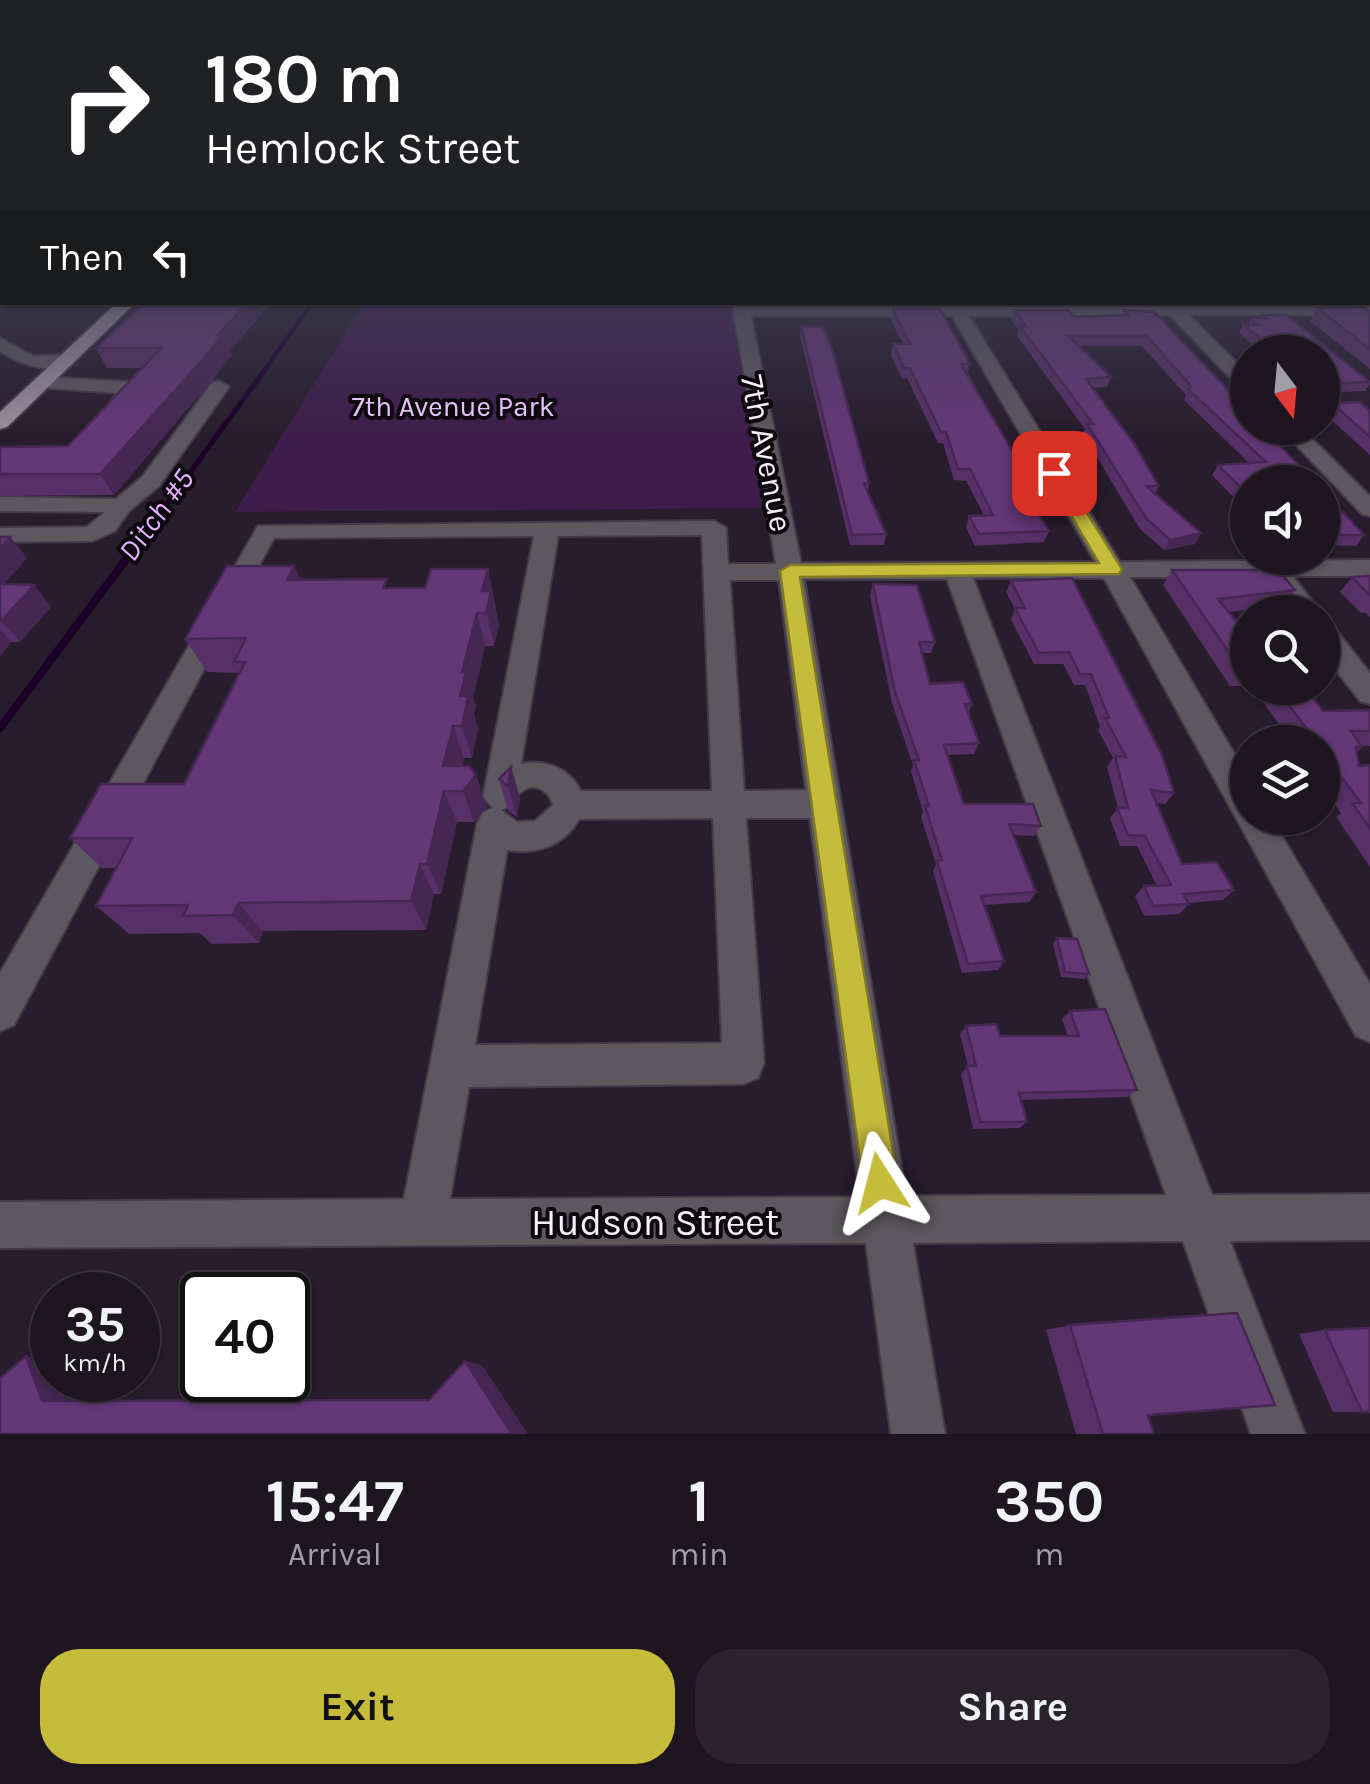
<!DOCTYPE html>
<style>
:root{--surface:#1d1621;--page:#2a232e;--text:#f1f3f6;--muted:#a09fa5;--line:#3b353f;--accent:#c6bc3c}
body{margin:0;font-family:Karla,sans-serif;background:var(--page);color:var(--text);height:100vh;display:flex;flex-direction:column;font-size:38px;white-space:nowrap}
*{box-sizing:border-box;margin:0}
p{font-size:32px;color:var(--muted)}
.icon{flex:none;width:55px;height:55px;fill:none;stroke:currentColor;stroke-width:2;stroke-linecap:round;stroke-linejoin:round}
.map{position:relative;height:1434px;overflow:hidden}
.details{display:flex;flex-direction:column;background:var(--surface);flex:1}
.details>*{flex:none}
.banner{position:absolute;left:0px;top:0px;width:1370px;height:305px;box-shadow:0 2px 8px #0004,0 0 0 2px var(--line);background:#202124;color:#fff;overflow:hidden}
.needle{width:65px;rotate:164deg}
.buttons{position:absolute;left:1230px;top:335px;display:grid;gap:20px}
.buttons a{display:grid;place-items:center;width:110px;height:110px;border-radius:50%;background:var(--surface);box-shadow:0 2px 8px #0004,0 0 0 2px var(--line);font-size:50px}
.speed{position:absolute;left:30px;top:1272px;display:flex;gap:20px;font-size:50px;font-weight:700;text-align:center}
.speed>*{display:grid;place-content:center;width:130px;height:130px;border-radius:50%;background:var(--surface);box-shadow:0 2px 8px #0004,0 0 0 2px var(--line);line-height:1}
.speed small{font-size:25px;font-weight:400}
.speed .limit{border:5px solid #111;border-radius:15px;background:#fff;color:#111}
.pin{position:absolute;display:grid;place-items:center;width:85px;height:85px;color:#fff;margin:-42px;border-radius:20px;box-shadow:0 5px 15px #0006}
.me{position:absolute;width:110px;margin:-55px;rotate:351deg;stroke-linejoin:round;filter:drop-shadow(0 0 8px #0008)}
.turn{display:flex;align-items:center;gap:35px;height:210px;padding:0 40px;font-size:45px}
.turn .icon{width:130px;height:130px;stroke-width:2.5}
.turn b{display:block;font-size:70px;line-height:85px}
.then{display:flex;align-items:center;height:95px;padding:0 40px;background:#0003;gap:20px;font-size:38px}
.eta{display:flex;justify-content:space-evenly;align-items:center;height:170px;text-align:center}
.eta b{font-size:60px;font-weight:700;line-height:70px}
.cta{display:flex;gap:20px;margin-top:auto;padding:20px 40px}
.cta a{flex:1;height:115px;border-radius:40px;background:var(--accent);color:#111;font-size:40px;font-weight:700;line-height:115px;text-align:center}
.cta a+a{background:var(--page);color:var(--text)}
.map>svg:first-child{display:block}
</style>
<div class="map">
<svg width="1370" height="1434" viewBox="0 0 1370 1434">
<rect width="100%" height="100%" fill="#271d2c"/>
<path fill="#3e1d4c" d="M364,303H735L762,508L235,512Z"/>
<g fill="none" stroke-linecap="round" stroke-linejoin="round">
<path stroke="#1a0026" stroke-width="4" d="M265,369L313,302"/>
<path stroke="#1a0026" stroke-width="5" d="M140,541L267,367"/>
<path stroke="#1a0026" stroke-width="8" d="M0,728L142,538"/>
<g stroke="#443a49" stroke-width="4">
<g id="minor">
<path d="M2,284V294L0,295V285Z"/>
<path d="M145,302H271V303L263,308L153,307Z"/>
<path d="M732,302H748L749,306H946L944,302L962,306L1370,305V315H1189L1248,374V391L1241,389L1170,315L969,316L1120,562L1370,560V576H1293L1320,612H1293L1266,577H1130L1248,777V818H1271L1370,984V1042L1356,1036L1104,578H973L1212,1195L1370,1194V1240L1230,1241L1305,1434H1251L1183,1241L913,1243L945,1434H891L866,1243L0,1248V1202L404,1199L477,824L483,812L493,808L483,797L534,536L274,538L14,1025L0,1031V973L258,526L714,521L726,528L728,564H776ZM751,316H952L1095,562L801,563ZM702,535L712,791H581C569,768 546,759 521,764L558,536ZM804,579H947L1166,1195L906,1196ZM730,580H779L806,790L744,791ZM531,787C544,788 549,793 553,805L535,821L517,822L501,810C515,805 515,791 531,787ZM713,818L722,1043L475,1045L507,850C537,855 565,845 579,819ZM746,818H810L860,1197L450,1199L469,1087L743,1084L758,1078L764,1063Z"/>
<path d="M0,338L33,356L67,355L76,360C54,377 21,365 0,351Z"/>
<path d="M42,377L132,382L142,388L121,414L114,416L104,410L118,393L35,387V379Z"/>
<path d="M219,381L229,387L159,486L129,511L115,531L92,541L0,542V528L87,527L105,512L0,511V497L116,499L143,476L212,383Z"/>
<path d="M1280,428H1301L1370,496V516L1362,514Z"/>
<path d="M1322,623L1332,625L1370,673V704L1360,701L1322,652Z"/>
</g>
</g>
<g stroke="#443a49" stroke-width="4">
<path id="major" d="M118,302H136L7,427L0,429V412Z"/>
</g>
<use href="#minor" fill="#5d585f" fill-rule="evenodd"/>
<use href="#major" fill="#988e9d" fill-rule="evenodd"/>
</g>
<g fill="#563066">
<path d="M145,302H260L263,312L230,351L232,355L213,379L114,495L0,496V447L68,446L142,368H107L96,348Z"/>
<path d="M1317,308L1370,312V369L1310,321Z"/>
<path d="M893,309L970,364L967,375L1032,484L1027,495L1049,531L1044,542L975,546L966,528L969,516L984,515L966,481L954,480L943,443H938L907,378L902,379L891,355L893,344H903L891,320Z"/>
<path d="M1014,310L1074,317L1122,315L1124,310L1315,482H1248V512L1212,475L1218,465L1249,463L1184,400L1186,395L1142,346H1078L1111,377L1107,387L1093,388L1159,486L1155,494L1201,533L1195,544L1164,550L1140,529L1083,434L1085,429L1017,336L1019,330L1011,320Z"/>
<path d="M1264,315L1370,381V384L1365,391L1322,393V352H1261L1239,333L1243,324H1248L1251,318H1263Z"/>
<path d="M801,326L869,483L868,491L886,534L884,545H850L800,336Z"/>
<path d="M1332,403L1370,411V455L1325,414Z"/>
<path d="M1322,490L1364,535L1356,546L1322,545Z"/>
<path d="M0,537H10L27,558L4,584L34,585L51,607L20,642H11L0,656Z"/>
<path d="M294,566L301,580L390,588H425L488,569L499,625L494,646H485L473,698L476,705L474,714L478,729L472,758H464L462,766L476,775L487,807L474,822H457L441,894H434L426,930L263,931L259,943L212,944L200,933L129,934L96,906L116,868H102L70,838L184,784L240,673L207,672L185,639Z"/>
<path d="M1172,570L1295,590L1284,606L1229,612L1248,635V686H1230L1163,585Z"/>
<path d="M1370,576V617L1366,613H1361L1340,592L1352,577Z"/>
<path d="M1072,578L1174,793L1165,804L1156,803L1182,864L1234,890L1223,900L1188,903L1189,904L1179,914L1144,916L1135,896L1144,886H1157L1137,846H1120L1110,818L1118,808L1107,767L1113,758L1098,730L1100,726L1085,685H1074L1063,664H1034L1011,620L1015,609L1006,592L1011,581Z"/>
<path d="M873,584L935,642L931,653H922L930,684L972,704L968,713L979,743L974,754L947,755L964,804L1041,826L1034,836L1013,835L1036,892L1029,902L984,905L1004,961L998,970L962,973L933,871L936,864L921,817L923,812L911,771L913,765L892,703L870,596Z"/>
<path d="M1253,688H1305L1323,711L1370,710V746H1361L1362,747L1357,752L1359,766L1370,765V867L1336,817L1341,813L1322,786V742H1292Z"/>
<path d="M511,767L520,798L517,817L508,811L499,779Z"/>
<path d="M1057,938L1089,974L1085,979L1061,977L1053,943Z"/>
<path d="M1070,1011L1137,1090L1127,1097L1021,1100L1027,1122L1019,1128L973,1129L961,1074L968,1066L960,1034L966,1026L1000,1036H1068L1062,1019Z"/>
<path d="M1070,1325L1148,1415L1154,1434H1076L1046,1330Z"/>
<path d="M1325,1330L1370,1412H1333L1299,1334Z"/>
</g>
<g fill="#462753">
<path d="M2,246V270L0,272V247Z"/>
<path d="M248,302H260L263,312L230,351L232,355L213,379L114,495L100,474Z"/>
<path d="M1201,533L1195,544L1164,550L1170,540Z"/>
<path d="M10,537L27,558L0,589V548Z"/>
<path d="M294,566L310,599L287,580Z"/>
<path d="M488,569L499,625L494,646L482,591Z"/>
<path d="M34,585L51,607L20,642L1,621Z"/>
<path d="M477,613L485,646L473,698L476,705L474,714L478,729L472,758L462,726L460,696L462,672Z"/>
<path d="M0,629L11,642L0,656Z"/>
<path d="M453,726L464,758L457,791L443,766Z"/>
<path d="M511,767L520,798L517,817L508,786Z"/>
<path d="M476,775L487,807L474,822L463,791Z"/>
<path d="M444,791L457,822L441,894L427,864Z"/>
<path d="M420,864L434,894L426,930L411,901Z"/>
<path d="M238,903L263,931L259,943L233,915Z"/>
<path d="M26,1356L52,1358V1380H84L93,1401H42Z"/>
<path d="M465,1361L482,1365L528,1434H512Z"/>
</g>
<g fill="#643877" stroke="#462753" stroke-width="2.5">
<path d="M145,302H248L218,335H223L203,359L100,474H0V447L68,446L161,348H96Z"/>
<path d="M1363,307L1370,312V349L1317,308Z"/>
<path d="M893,309H940L970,364H961L1032,484L1020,483L1049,531L979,534L969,516L993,515L970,469H958L946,432H941L910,368H904L893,344H910Z"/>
<path d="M1014,310H1068L1074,317L1128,315L1124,310L1154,312L1248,411V428H1263L1315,482H1248V495L1218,465L1266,462L1189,390L1191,386L1147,336H1068L1111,377L1086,379L1133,442L1159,486H1146L1201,533L1170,540L1146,518L1087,424H1093L1020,326H1026Z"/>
<path d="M1264,315H1286L1370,382L1322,384V352H1276L1243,324L1258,325L1251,318H1268Z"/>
<path d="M801,326L823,327L832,349L869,483L864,484L886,534L852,535Z"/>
<path d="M1360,402L1370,411V437L1332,403Z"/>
<path d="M1322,490L1364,535H1324L1322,533Z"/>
<path d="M0,537H10L0,548Z"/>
<path d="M227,566H294L287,580L387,579L383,588H425L431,569H488L482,591H491L486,613H477L462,672H466L460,696H468L462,726H453L443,766H469L476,775L463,791H444L427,864H420L411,901L238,903L233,915L183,916L188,905L96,906L132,838H70L101,784H184L245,662H234L246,638L185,639Z"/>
<path d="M1172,570H1278L1295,590L1218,599L1248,635V670L1242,671Z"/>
<path d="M1370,576V595L1352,577Z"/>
<path d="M1072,578L1162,755L1174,793L1151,790L1182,864L1217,862L1234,890L1183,894L1189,904L1153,906L1144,886L1171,885L1145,836L1128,835L1117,808H1128L1115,756L1126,757L1105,718H1109L1091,674H1080L1069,652L1039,653L1015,608H1025L1011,581Z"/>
<path d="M0,584L34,585L1,621H0Z"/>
<path d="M873,584L917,585L935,642H919L930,684L963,682L972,704H965L979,743L944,745L964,804H1033L1041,826L1009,824L1036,892L981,896L1004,961L968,964L937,861L942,860L925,806H929L914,760H919L895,692Z"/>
<path d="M1276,688H1305L1323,711L1370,710V731H1351L1362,747H1356L1359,766L1370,765V828L1352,803H1361L1322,751V742H1317Z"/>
<path d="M511,767L508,786L499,779Z"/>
<path d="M1057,938L1077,939L1089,974L1065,972Z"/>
<path d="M1105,1009L1137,1090L1019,1093L1027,1122H980L967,1066H976L966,1026L996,1024L1000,1036H1079L1070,1011Z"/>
<path d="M1237,1313L1275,1405L1148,1415L1154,1434H1103L1070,1325Z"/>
<path d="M1370,1328V1412H1362L1325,1330Z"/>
<path d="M26,1356L42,1401L429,1400L465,1361L512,1434H0V1378Z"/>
</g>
<linearGradient id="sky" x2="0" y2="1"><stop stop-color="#151018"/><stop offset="0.54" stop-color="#414056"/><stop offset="1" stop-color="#414056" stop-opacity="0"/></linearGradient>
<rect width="1370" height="437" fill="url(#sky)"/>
<path fill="#c6bc3c" stroke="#817a27" stroke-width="2.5" d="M1048,469L1062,473L1122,569L1119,574L800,577L898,1183L893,1195L880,1200L868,1195L863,1183L780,571L790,565L1099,563L1046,473Z"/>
<g text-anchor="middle" stroke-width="8" stroke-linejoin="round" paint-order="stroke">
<g font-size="28" fill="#e6c1f8" stroke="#0d090f">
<text x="453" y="416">7th Avenue Park</text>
</g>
<g font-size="30" font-style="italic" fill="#e3b2fa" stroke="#0d090f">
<text transform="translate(156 515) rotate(-54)" y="10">Ditch #5</text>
</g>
<g font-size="32" fill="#f5eff9" stroke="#0d090f">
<text transform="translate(767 453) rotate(79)" y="11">7th Avenue</text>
</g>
<g font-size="38" fill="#f5eff9" stroke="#0d090f">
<text x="655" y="1235">Hudson Street</text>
</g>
</g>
</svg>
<div class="buttons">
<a><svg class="needle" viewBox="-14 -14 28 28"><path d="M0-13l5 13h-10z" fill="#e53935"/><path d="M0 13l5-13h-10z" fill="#a09fa5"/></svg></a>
<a><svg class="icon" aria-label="sound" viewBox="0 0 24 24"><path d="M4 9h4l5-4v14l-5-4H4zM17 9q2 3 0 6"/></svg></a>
<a><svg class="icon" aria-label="search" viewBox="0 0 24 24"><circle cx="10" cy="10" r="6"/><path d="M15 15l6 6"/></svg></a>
<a><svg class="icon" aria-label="layers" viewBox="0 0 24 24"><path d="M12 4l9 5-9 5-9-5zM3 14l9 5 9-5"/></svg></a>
</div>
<div class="speed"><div>35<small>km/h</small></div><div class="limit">40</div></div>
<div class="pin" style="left:1054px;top:473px;background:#d93025"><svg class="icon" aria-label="arrive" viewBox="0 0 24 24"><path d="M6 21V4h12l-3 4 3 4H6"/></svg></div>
<svg class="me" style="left:880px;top:1183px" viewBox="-20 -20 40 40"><path d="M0-17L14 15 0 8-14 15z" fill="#c6bc3c" stroke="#fff" stroke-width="4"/></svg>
<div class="banner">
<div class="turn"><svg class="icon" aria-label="right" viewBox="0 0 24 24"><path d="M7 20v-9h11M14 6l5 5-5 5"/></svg><div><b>180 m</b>Hemlock Street</div></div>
<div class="then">Then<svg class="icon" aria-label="left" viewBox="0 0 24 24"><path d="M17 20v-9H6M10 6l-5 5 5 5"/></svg></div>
</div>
</div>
<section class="details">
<div class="eta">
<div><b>15:47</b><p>Arrival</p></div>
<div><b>1</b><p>min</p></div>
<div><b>350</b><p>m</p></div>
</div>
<div class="cta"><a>Exit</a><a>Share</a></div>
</section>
